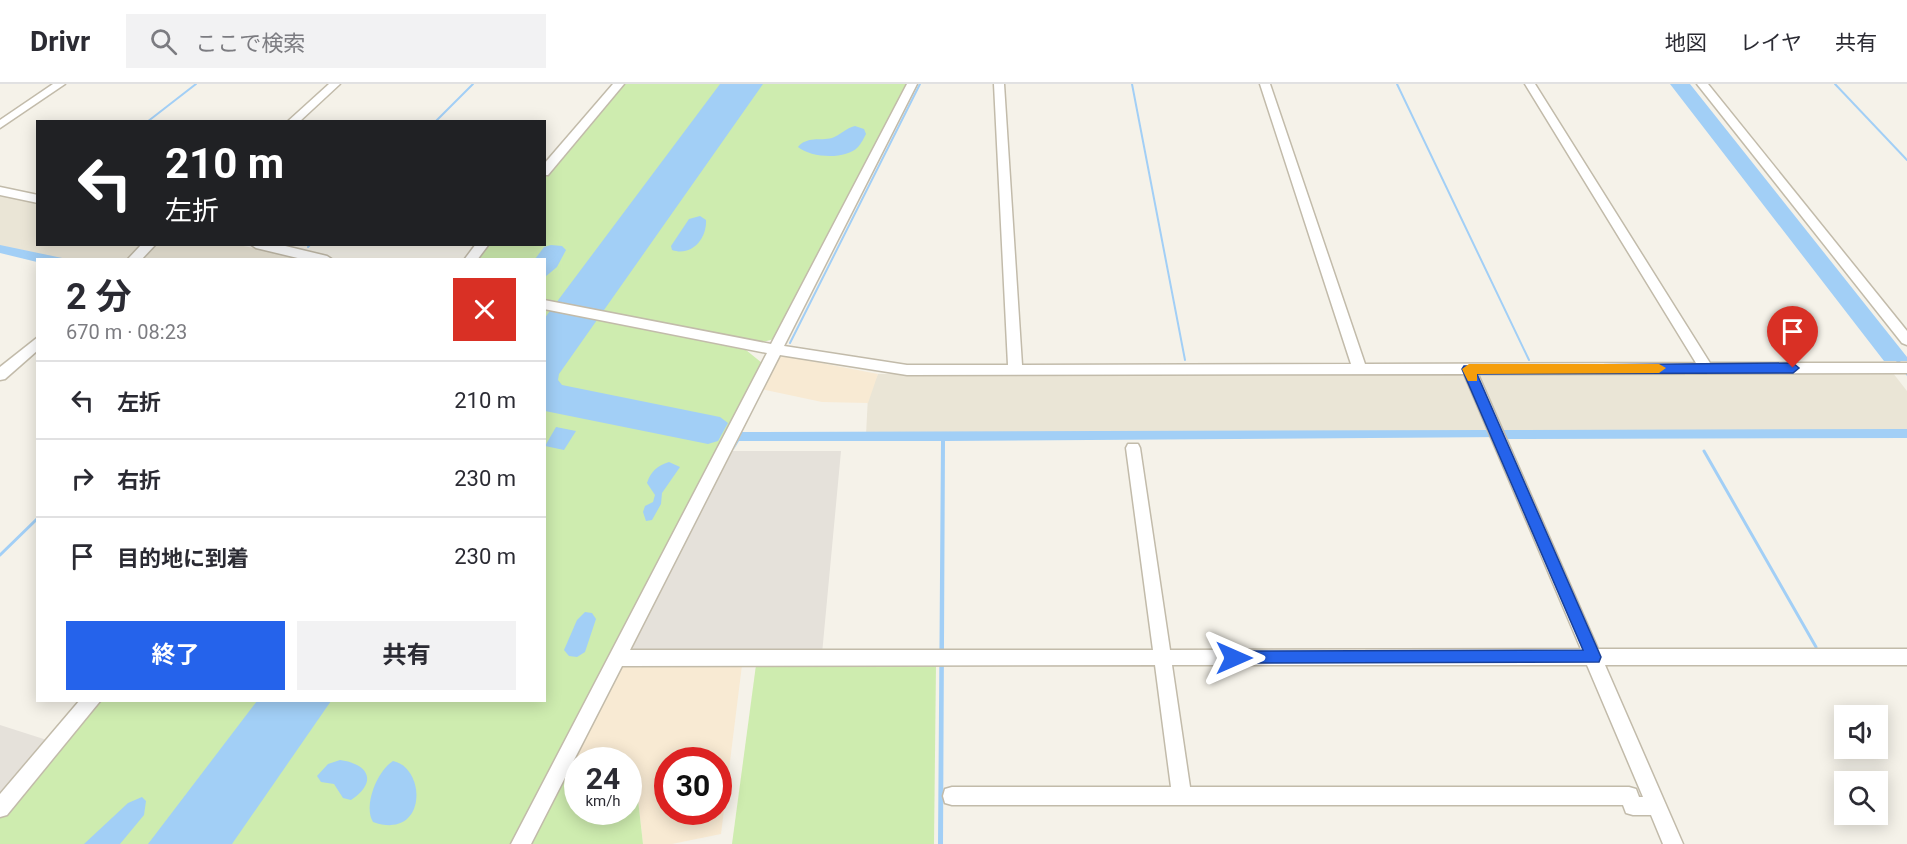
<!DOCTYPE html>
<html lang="ja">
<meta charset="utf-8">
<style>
:root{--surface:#fff;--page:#f2f2f3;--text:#2b2b33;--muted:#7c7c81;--line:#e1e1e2;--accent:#2563eb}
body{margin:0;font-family:Roboto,"Noto Sans JP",sans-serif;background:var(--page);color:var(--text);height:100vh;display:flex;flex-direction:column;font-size:22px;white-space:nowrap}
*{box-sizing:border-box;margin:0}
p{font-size:20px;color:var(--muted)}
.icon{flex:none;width:33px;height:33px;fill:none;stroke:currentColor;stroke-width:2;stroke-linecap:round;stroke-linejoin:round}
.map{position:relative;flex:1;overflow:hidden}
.sheet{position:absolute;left:36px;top:174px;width:510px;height:444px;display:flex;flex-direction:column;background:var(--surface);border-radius:0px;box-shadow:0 3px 15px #0003}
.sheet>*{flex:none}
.banner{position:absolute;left:36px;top:36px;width:510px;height:126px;border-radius:0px;box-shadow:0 3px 15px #0003;background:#202124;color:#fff;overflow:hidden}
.buttons{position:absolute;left:1834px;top:621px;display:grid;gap:12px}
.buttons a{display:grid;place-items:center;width:54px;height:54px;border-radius:0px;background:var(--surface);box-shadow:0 3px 15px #0003;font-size:30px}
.speed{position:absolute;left:564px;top:663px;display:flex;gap:12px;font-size:30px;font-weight:700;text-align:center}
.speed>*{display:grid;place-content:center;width:78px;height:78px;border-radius:50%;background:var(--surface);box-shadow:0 3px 15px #0003;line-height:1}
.speed small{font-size:15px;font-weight:400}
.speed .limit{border:9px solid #d22;background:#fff;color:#111}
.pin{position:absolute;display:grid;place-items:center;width:51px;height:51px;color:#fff;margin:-62px -26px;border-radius:50% 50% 50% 0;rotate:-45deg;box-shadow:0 0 6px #0007}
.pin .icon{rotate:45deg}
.me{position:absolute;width:66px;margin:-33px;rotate:90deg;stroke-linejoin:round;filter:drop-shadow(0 0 4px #0008)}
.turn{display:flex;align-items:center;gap:21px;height:126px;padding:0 30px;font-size:27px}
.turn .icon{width:78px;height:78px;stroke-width:2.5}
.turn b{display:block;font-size:42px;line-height:51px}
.round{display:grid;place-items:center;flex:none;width:63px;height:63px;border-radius:0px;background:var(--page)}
.overview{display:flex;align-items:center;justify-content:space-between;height:102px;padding:0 30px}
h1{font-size:36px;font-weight:700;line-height:45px}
.action{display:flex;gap:12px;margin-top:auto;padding:12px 30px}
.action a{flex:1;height:69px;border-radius:0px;background:var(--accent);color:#fff;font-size:24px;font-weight:700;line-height:69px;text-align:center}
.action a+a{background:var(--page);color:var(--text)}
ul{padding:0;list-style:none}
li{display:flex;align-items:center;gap:18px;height:78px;padding:0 30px;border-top:2px solid var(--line)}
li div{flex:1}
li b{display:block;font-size:22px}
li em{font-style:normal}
header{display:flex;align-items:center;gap:36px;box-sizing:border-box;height:84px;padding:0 30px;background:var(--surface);border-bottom:2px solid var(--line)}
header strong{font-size:28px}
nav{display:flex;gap:33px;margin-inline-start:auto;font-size:21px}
.search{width:420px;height:54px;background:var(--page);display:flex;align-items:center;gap:15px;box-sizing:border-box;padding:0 21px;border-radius:0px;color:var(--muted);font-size:22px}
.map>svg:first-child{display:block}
</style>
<header>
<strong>Drivr</strong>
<div class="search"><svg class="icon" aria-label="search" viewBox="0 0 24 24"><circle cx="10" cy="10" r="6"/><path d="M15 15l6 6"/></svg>ここで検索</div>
<nav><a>地図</a><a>レイヤ</a><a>共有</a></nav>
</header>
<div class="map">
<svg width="1907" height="760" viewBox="0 0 1907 760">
<rect width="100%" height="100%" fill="#f5f2e9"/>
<g fill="#eae5d6">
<path d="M0,110L37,118L38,160L238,161L310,175L54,176L0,164Z"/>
<path d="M1893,289L1907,307V349L866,351L868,312L878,290Z"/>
</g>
<g fill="#f8ead3" fill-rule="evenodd">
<path d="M780,271L878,290L868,319L822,318L761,305Z"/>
<path d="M621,580L742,581L721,750L672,760H643L635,689L629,690L628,676H578L577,695L562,696ZM668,676H718V728H668Z"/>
</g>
<g fill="#e5e1da">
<path d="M730,367H841L822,570H635L632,562Z"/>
<path d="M0,641L53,658L0,719Z"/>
</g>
<g fill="#ceecaf">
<path d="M622,0H907L774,255L763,258L618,230L612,238L746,266L762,279L511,760H0V730L97,617L544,616V176L472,175L485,161L544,160L545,91Z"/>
<path d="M756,581H936L934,760H732Z"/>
<path d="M635,689L643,760H527L562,696L577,695L578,728H628L629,690Z"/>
</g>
<g fill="#a2cff6">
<path d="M720,0H763L559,290L558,296L562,301L720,333L728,339L718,357L708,360L545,327L544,235Z"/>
<path d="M1670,0H1690L1907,273V277H1900L1907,286V292L1896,277H1884Z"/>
<path d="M855,42L864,45L866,50C864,54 861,60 858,63C846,76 811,74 798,63C807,52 820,57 832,54C840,51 846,44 855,42Z"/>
<path d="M700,132L706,136C707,154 692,173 672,166L671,162L689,135Z"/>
<path d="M0,161L67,175L37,178L0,169Z"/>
<path d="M551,161L562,162L566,166L557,183L545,193L544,176L535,175L544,163Z"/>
<path d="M556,343L576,347L564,366L545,362Z"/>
<path d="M1907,345V354L1508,355L1506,353L945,357L943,760H938L941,357H739L733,367L742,348L1486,346L1488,349H1504L1503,346Z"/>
<path d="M669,378L680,383L662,409L661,420L652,436L646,437L643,428L645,422L653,418L655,411L647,399C651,387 657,382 669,378Z"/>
<path d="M585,528L592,529L596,535L585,568L577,573L569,572L564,566L577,536Z"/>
<path d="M257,617H331L232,760H148Z"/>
<path d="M340,676C369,680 378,698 351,716L343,714L334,700L321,698L317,692L328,680Z"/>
<path d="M393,677C427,684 427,757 373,738C363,722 377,687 393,677Z"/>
<path d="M142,713L146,717L144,731L120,760H84L128,719Z"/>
</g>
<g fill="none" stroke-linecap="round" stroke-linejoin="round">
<g stroke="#a2cff6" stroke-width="2">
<path d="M1132,0L1185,276"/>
<path d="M1397,0L1529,276"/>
<path d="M1835,0L1907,76"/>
<path d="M147,38L196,0"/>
<path d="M435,38L473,0"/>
<path d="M308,163L311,160"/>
<path d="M790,259L920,0"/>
</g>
<g stroke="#a2cff6" stroke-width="3">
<path d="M1704,367L1816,563"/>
<path d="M0,471L38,434"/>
</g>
<g stroke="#c2bbaa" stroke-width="3">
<g id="minor">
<path d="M53,0H65L0,44V36Z"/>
<path d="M329,0H340L299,38H287Z"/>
<path d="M613,0H624L548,91H544V80Z"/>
<path d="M907,0H917L784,262L907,281H1008L994,0H1004L1022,281L1351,280L1260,0H1270L1365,280L1696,279L1525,0H1535L1710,279H1907V289L1478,290L1598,565H1907V581H1605L1683,760H1663L1651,731H1633L1626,729L1623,721H952L945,719L943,712L945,705L952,703H1171L1155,581L622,582L531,760H511L767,269L544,225V216L771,260ZM780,271L907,291L1464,290L1581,565L1170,566L1140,364L1138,360H1128L1126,364L1153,566H630ZM1172,581H1587L1643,713H1639L1636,705L1629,703H1190Z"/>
<path d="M1697,0H1708L1907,247V261L1902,259Z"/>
<path d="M0,103L38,111V119L0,111Z"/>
<path d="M142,160H156L141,176H127Z"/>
<path d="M250,160H277L327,172L333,176H306L256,164Z"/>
<path d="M476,160H489L477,176H464Z"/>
<path d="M38,253V266L5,295L0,296V283Z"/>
<path d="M80,616H101L7,731L0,733V710Z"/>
</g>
</g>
<use href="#minor" fill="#fff" fill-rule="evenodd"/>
</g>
<path fill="#2563eb" stroke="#184099" stroke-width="1.5" d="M1793,279L1799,284L1793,289L1477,290L1601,573L1599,578L1228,579L1226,574L1228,569L1234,567L1583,566L1462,285L1464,282Z"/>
<path fill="#f59e0b" d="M1469,280H1659L1666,284L1659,289L1477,290V297H1468L1462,285Z"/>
</svg>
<div class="buttons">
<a><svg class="icon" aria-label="sound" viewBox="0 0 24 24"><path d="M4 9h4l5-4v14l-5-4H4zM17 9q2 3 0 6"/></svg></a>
<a><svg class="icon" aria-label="search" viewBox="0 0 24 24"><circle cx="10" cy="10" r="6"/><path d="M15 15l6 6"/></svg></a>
</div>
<div class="speed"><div>24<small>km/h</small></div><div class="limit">30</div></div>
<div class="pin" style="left:1793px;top:284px;background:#d93025"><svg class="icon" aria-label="arrive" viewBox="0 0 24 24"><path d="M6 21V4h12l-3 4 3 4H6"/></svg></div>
<svg class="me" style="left:1234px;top:574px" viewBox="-20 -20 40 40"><path d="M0-17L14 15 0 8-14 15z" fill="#2563eb" stroke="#fff" stroke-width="4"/></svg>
<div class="banner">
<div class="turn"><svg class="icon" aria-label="left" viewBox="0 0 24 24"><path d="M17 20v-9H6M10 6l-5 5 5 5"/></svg><div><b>210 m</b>左折</div></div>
</div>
<section class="sheet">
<div class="overview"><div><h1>2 分</h1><p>670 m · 08:23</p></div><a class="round" style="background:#d93025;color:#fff"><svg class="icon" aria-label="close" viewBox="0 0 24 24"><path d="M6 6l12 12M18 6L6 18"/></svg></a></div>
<ul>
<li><svg class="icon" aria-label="left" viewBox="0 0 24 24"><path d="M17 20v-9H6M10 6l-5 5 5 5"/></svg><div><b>左折</b></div><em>210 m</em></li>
<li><svg class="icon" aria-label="right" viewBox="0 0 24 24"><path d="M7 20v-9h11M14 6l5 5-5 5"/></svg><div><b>右折</b></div><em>230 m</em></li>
<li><svg class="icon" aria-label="arrive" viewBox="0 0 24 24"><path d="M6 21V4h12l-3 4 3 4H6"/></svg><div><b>目的地に到着</b></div><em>230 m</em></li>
</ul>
<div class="action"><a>終了</a><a>共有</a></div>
</section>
</div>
